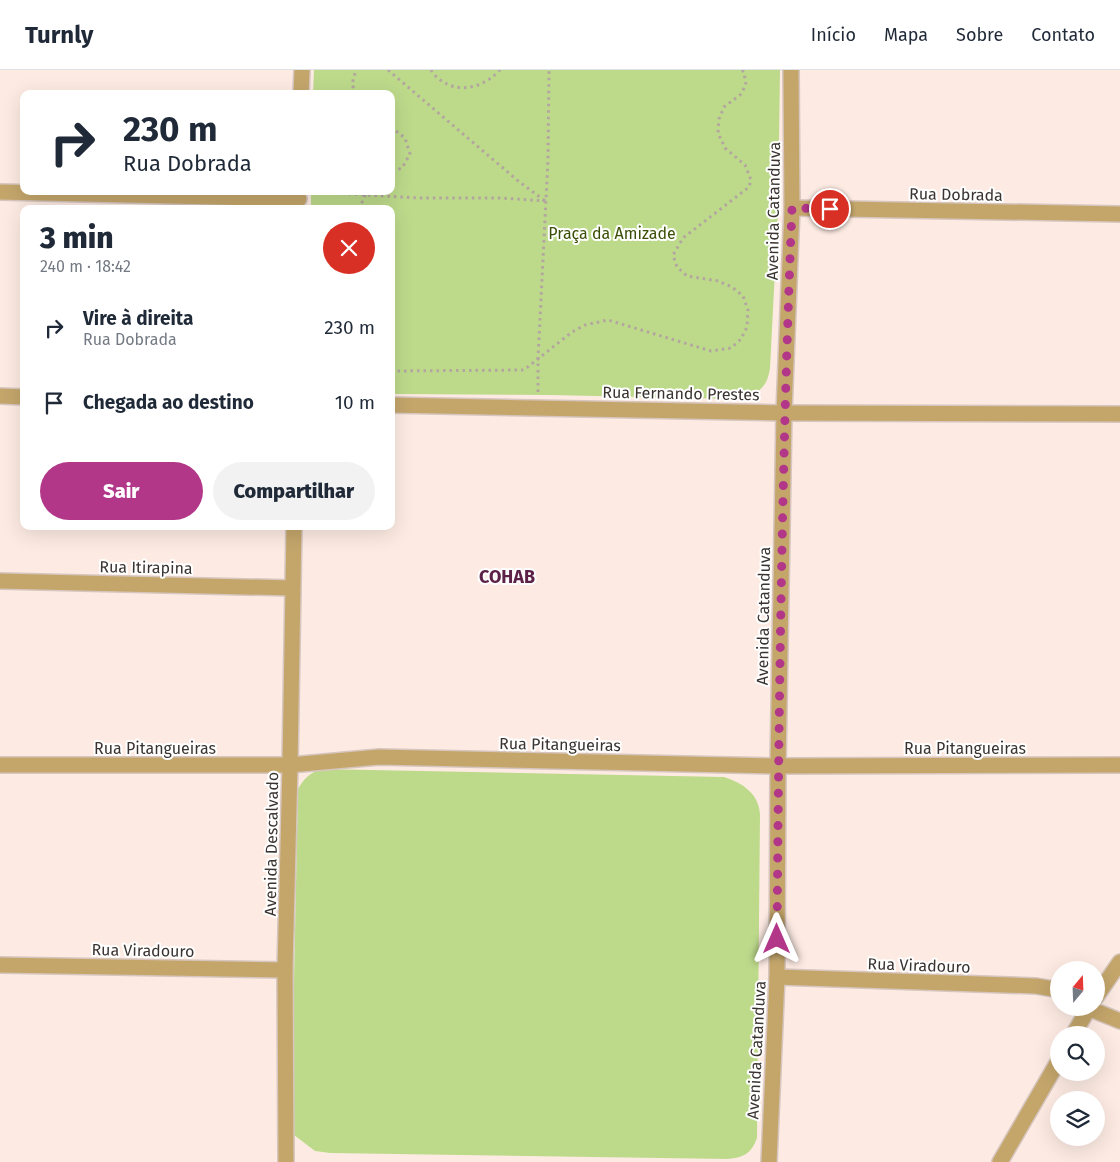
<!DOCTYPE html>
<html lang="pt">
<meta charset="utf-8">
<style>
:root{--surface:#fff;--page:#f2f2f3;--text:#1f2937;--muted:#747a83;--line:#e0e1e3;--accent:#b23789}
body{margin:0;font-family:"Fira Sans",sans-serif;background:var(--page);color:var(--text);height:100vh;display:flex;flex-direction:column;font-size:19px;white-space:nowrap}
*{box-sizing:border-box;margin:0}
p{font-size:16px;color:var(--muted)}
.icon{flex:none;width:28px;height:28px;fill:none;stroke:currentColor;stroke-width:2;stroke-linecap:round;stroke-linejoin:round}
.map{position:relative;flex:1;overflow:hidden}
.sheet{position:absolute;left:20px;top:135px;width:375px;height:325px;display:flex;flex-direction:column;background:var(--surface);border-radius:10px;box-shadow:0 5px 20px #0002}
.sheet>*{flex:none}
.guide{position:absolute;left:20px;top:20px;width:375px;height:105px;border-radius:10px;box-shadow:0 5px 20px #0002;background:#fff;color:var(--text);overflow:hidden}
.needle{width:32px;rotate:19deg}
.buttons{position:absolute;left:1050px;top:891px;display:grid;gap:10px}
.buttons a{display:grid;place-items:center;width:55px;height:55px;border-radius:50%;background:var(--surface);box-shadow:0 5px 20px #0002;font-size:25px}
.pin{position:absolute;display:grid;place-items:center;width:42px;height:42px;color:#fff;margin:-21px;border:2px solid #fff;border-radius:50%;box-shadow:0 1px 5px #0007}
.me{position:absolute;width:55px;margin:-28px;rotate:0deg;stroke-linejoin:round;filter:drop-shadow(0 0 4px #0008)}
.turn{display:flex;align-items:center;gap:18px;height:105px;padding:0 20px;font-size:22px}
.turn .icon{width:65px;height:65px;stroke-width:2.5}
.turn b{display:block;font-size:35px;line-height:42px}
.round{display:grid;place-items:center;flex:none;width:52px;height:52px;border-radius:26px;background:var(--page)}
.overview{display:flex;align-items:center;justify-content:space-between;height:85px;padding:0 20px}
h1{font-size:30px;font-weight:800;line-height:38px}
.action{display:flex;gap:10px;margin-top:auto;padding:10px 20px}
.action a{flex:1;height:58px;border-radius:30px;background:var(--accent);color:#fff;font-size:20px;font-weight:800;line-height:58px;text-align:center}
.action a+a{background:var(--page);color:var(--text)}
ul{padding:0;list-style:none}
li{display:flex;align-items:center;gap:15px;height:75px;padding:0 20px}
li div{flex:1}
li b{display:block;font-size:19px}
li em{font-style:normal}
header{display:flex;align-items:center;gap:30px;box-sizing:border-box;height:70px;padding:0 25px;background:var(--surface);border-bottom:1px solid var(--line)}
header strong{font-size:24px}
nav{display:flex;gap:28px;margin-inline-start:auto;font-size:18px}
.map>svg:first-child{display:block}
</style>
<header>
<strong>Turnly</strong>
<nav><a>Início</a><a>Mapa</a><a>Sobre</a><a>Contato</a></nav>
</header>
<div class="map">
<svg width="1120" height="1092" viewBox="0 0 1120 1092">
<rect width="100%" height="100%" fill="#fdebe3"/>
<g fill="#bdda8b">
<path d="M314,0H780L778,142L770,298C767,320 756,325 735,329L549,325L391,324V139H311V121H391V24H313Z"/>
<path d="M321,699L724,707C743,713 759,724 760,745L757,1068C751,1084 744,1087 728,1089L330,1083L315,1081L294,1065L291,1056L298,719C304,708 310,703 321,699Z"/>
</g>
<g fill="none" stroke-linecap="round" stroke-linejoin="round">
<g stroke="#d6c6bf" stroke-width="18">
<g id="minor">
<path d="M301,24L302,0"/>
<path d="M0,122L299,129"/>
<path d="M792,138L1120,144"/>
<path d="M0,326L24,327"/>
<path d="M391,335L784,343L1120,344"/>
<path d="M0,511L292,518"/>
<path d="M0,695H290L379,687L778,696L1120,695"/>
<path d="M0,895L285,900"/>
<path d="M777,907L1036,916L1059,920"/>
<path d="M1096,927L1120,892"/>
<path d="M1088,938L1120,951"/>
<path d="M1073,965L1089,938"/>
<path d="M286,1092L285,900L290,695L294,456"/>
<path d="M769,1092L777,907L778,696L784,343L792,138L791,0"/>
<path d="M1000,1092L1059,990"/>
</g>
</g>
<g stroke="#b3a59f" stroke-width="3" stroke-dasharray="2.5 4" stroke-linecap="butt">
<path d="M388,0L517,110L545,131"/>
<path d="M431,0C433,3 436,7 439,9C459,25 484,17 500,0"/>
<path d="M356,24L352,14L356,0"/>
<path d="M391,57L405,68L410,84L402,98L391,102"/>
<path d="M316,122L418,128H500L546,131"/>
<path d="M359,139L367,121"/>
<path d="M391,301L524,300L572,262L585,255L608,250L711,281L731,278L741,269L747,257L748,240L743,226L732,217L718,211L687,206L677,197L673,185L683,168L749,117L751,110L745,95L725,78L718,63L719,49L724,37L740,25L746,15L744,2L742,0"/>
<path d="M538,322V289L548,89L549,0"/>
</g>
<use href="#minor" stroke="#c4a66b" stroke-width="15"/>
</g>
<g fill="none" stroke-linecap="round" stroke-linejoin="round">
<path stroke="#b23789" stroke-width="9" stroke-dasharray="0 16.2" d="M777,869C779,625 782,382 792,138L830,139"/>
</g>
<g text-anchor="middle" stroke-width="4" stroke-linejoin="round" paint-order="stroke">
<g font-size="16" fill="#3a3330" stroke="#fff">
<text transform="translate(956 124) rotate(1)" y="6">Rua Dobrada</text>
<text transform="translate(773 141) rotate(-89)" y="6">Avenida Catanduva</text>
<text transform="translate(681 323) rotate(1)" y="6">Rua Fernando Prestes</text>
<text transform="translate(146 497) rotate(1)" y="6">Rua Itirapina</text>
<text transform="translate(763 546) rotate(-89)" y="6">Avenida Catanduva</text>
<text transform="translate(560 674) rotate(1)" y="6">Rua Pitangueiras</text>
<text x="155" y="684">Rua Pitangueiras</text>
<text x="965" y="684">Rua Pitangueiras</text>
<text transform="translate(271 774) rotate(-89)" y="6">Avenida Descalvado</text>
<text transform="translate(143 880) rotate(1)" y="6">Rua Viradouro</text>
<text transform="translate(919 895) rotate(2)" y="6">Rua Viradouro</text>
<text transform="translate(756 980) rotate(-87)" y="6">Avenida Catanduva</text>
</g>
<g font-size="16" fill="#3a4e05" stroke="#fff">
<text x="612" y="169">Praça da Amizade</text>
</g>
<g font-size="18" font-weight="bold" fill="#5c2147" stroke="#fff">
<text x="507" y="513">COHAB</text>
</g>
</g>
</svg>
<div class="buttons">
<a><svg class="needle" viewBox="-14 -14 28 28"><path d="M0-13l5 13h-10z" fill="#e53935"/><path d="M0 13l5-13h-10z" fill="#747a83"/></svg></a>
<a><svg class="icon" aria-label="search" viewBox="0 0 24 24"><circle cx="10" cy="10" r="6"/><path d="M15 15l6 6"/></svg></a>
<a><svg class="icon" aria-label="layers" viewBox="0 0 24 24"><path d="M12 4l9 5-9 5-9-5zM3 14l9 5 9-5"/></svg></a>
</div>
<div class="pin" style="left:830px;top:139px;background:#d93025"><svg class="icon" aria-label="arrive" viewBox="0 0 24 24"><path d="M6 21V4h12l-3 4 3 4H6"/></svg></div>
<svg class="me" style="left:777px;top:869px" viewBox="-20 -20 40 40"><path d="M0-17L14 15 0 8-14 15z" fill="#b23789" stroke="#fff" stroke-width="4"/></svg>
<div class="guide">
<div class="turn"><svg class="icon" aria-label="right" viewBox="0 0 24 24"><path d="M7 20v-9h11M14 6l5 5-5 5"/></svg><div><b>230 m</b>Rua Dobrada</div></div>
</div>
<section class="sheet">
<div class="overview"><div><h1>3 min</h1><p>240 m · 18:42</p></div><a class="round" style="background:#d93025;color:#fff"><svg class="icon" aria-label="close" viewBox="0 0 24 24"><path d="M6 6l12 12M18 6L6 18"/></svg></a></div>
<ul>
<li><svg class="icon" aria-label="right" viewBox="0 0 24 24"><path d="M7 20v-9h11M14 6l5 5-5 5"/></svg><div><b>Vire à direita</b><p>Rua Dobrada</p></div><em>230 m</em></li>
<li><svg class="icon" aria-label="arrive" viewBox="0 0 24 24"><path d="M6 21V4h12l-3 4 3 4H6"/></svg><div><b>Chegada ao destino</b></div><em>10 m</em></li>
</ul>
<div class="action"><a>Sair</a><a>Compartilhar</a></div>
</section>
</div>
